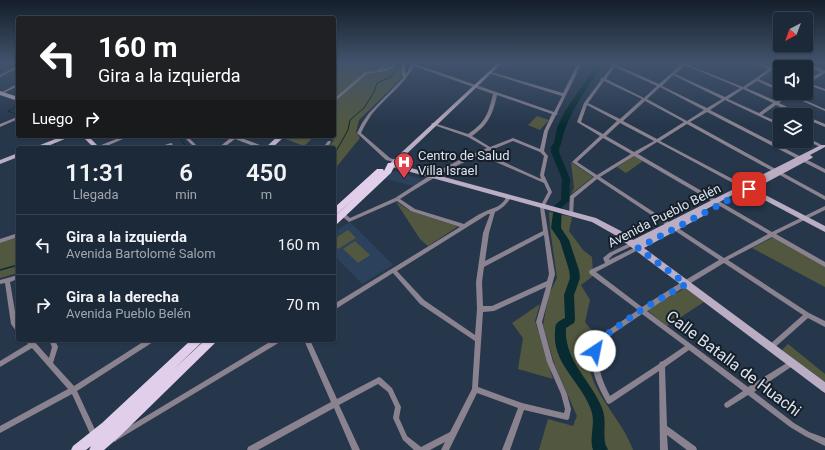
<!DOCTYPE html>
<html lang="es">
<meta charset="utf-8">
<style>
:root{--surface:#1c2939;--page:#293544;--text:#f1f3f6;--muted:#a0a6ae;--line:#3a4553}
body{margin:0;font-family:Roboto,sans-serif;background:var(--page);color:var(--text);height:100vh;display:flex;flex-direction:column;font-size:15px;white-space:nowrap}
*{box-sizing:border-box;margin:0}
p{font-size:13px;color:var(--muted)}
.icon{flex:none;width:22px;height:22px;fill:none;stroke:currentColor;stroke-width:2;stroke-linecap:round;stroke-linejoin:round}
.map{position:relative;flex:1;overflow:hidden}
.drawer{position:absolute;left:16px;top:146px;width:320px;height:196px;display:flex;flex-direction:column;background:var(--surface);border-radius:4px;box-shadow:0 1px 3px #0004,0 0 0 1px var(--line)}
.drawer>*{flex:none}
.hud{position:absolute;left:16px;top:16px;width:320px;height:122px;border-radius:4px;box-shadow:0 1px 3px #0004,0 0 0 1px var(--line);background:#202124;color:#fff;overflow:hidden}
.needle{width:26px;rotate:221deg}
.tools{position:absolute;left:773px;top:12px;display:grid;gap:8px}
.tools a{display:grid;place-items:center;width:40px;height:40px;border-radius:4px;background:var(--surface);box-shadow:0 1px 3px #0004,0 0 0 1px var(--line);font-size:20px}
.pin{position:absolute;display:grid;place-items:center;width:34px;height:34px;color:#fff;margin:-17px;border-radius:8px;box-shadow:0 2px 6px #0006}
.me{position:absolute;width:44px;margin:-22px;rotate:34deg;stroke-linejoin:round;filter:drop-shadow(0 0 3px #0008)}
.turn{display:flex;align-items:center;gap:14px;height:84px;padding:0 16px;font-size:18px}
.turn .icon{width:52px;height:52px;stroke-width:2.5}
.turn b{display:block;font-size:28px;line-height:34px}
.then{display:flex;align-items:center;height:38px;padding:0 16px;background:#0003;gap:8px;font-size:15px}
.eta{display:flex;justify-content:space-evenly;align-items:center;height:68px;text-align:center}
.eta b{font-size:24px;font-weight:600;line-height:28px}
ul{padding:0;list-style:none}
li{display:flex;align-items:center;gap:12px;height:60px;padding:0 16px;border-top:1px solid var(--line)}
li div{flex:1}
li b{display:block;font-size:15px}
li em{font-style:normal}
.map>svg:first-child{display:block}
</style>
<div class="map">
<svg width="825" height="450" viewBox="0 0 825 450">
<rect width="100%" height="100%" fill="#26374c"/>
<g fill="#2b415c">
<path d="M394,171L419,178L421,179L420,182L413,186L386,179Z"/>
<path d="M350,222L393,265L362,284L334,255V232Z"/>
</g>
<g fill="#525840">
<path d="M340,63H374L401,68L402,78L359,120L356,132L360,138L334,170V148H328L334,140L320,136H334V75Z"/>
<path d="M537,116L549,120L540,130L528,125Z"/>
<path d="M285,136H315L304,146L283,138Z"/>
<path d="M634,156L643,161L626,173L617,167Z"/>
<path d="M571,162L593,177L571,194L574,188Z"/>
<path d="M396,202L409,210L456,226L457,227L428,246L420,239Z"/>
<path d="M549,212L572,217L569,231L583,250L592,257L593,276L581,285L590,300L585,322L595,335L588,343C589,353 588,365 591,374C599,400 624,424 633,450H539L548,419L573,426L577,416L555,366L543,325L549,294L557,278L550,228Z"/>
<path d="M348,230L356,238L338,249L334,244V239Z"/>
<path d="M18,237V273L0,278V243Z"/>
<path d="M774,237L825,263V287L752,248Z"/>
<path d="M355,241L370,255L358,263L343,249Z"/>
<path d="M685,288L704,302L667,326L647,310Z"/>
<path d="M540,304L535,321L553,379L518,369L523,338L512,323Z"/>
<path d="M788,344L825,374V382L782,350Z"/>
</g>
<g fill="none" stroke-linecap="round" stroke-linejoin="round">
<g stroke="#072b30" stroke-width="1">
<path d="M18,105L8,111L18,115"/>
<path d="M48,136L52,141"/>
<path d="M179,136L187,148"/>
<path d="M54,143L59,148"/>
<path d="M334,155L348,130L350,120L364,108L374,92L377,83L391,77L398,66"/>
</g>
<path stroke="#072b30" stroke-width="1.5" d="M0,270L18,265"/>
<path fill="#072b30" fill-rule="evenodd" d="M598,63H604C588,88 569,111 562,140C561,145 559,147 559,152L570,179L569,201L562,207L561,228L569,240L579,270L580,278L574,295L575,320L574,323L566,328C564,361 591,380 602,408C607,421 603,430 605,442C605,444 607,447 608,450H593C589,438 595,425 592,413C584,384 552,365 555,332C555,329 555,325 557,323C559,321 562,319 565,318L564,295L570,278L569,270L560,241L551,228L554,206L561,200L562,179L551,152V147L554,143L557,128L565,111Z"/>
<g fill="#8b8290" fill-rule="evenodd">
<path d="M336,63H339L335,69H334V65Z"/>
<path d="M386,63H390L381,70C388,69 393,62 400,63L387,71L367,74L334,102V99L365,72L376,71Z"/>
<path d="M403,63H406L405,70L406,74L413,63H415V64L554,112L562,96L488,73L491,72L563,93L578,63H582L557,113L558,114L556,115L548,131L544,151L548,156L544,175L552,192L544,207L555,274L542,322L553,362L567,394L571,409L569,419L567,420L524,410L510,450H502L518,408L477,393L449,450H441L445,442L430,450H414L403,440L393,418L395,407L388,392L378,384L339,405L360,450H352L334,408L258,450H247L248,447L331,402L304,340H310L337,399L379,377L381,378L392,388L400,405L401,407L399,418L407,436L421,447L450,432L472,389L475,341L420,304L393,273L334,310V304L460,227L411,211L397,201L349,222L340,215V213H344L350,218L395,198L429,176L461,159L487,148L468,137L431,124L432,123H434L468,134C486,122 488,114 493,94L414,66C404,85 386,97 372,114C368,120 364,126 361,133L390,158L396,160V162H394L386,160L358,134L357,133L362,123L369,113L403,78L401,70ZM497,95L552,114L544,131L540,149L513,138L490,147L472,136C488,125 493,114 497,95ZM513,141L540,152L544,156L540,175L541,179L484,153ZM480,155L544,183L548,192L540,207L543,231L485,261L489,233L495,212C503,208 507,204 511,197V196H507C501,208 494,207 484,212C477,215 470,220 464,224L415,209L400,199C426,182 452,167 480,155ZM488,214H490L483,233L476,282L477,309L475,335L424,300L397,271ZM544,235L549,274L547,281L492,306H483L482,282L484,267ZM546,287L536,322L547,362L561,394L565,409L564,413L522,403L478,387L483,312L494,311Z"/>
<path d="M615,63H618L616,65L659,84L682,64L681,63H686V64L743,87L769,69L756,64V63H759L772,68L779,63H782V64L775,69L780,71V73L772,70L759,79L780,89V91L757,81L746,88L776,101L786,94L785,93H792L791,94L825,109V111L789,95L779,103L804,115H799L776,105L762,115L780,123V126L725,100L710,110L825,169V173L707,112L690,122L825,196V200L687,124L660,141L748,187V189H744L657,142L638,154L772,232L825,206V210L776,234L825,262V267L772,237L728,260L809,313L825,321V327L808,318L773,349L771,350L769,349L768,347L769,345L803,315L724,263L681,289L647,311L748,387L790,361L792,360L794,361L795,363L794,365L754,392L794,423L809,432L825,438V446L805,436L790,427L748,395L729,407L727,408L725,407L724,405L725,403L743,391L689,350L665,367L667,426L696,447L697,450H687L667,435L668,450H660L659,371L611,403L609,404L607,403C594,379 590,369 593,342L594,340L638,310L590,274L589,272L590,270L605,263L603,258L609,253L630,243H634L635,244L634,245L613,255L609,259V260L636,247H640L641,248L640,249L596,272L642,307L677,285L719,260L597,179L574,198L573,214L571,216L569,214L570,196L594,177L572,162L600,136L577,122L584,103L601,80L600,79L601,78H603L612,66L610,65L611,64H613ZM685,65L740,88L725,97L675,74ZM615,67L657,86L644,98L606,79ZM673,75L722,99L707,108L662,86ZM604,81L642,99L620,119L588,103ZM660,87L704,110L687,121L647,99ZM743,89L773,103L759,113L728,99ZM645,101L684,122L657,139L623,121ZM587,105L617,121L603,134L581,122ZM620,123L654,141L634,152L606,136ZM603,138L631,154L597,175L577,162ZM634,156L768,234L724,258L600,177ZM642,314L685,346L663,361L660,362L659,364L610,396C600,376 597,366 599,343Z"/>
<path d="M801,63H805L824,70H825V73L809,83L825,89V91L806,84V81L821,72Z"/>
<path d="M17,66H18V68L0,77V75Z"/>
<path d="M17,84H18V86L0,95V93Z"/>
<path d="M806,116L825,124V127L806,119Z"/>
<path d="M17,117H18V119L0,127V124Z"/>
<path d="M124,136H130L102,148H96V147Z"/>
<path d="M183,136H187L199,148H195Z"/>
<path d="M233,136H236L265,147V148H259L235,139L223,148H218Z"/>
<path d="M806,137L820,144L821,145L820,146H818L806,140Z"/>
<path d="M328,141H330L331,142L327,148H323Z"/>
<path d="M171,143L173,144L172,145L164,148H158V147Z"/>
<path d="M15,155H18V165L16,164L15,156Z"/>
<path d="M18,233V237L0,243V239Z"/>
<path d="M18,275V279L10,282L17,323L18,324V332L16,331L11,324L5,283L0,284V280Z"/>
<path d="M26,340H33L49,358L52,347L49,340H55L58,347L53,363L74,386L146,340H154L153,342L77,391L98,436L94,440L92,438L72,394L0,433V426L68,389L32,348L0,367V361L28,344Z"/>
<path d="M273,340H281L280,342L117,440L115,442L111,438L113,436Z"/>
</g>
<g fill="#bbadc3" fill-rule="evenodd">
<path d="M498,63H502L396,164L596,218L621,231L633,240L821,145H825V147L810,155L813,157L812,158L754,189L825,226V232L749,192L739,196H737L736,193L705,210L708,212L707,214L644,248L825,382V393L822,391L615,235L592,222L389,166L388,165L389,164Z"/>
<path d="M0,91L18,97V101L0,95Z"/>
<path d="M63,136H72L43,148H34L35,147Z"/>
<path d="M82,136H88L100,148H94Z"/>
<path d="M278,136H285L272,148H265Z"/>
<path d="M18,153V157L0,164V160Z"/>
</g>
<g fill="#e1ceea" fill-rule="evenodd">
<path d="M388,163H394L395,165L391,173L337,224L334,225V217L359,194L337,214L334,215V208L377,169H383L384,171Z"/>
<path d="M191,340H203L201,343L173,370L205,340H217L215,343L119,437L104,450H89L91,446L86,450H71L73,446L102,423Z"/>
</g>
</g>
<linearGradient id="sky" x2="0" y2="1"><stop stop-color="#151e2a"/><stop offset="0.5" stop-color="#41536c"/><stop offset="1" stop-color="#41536c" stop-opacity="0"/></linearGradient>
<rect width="825" height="126" fill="url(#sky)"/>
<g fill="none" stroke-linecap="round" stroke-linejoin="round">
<path stroke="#1a73e8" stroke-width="7" stroke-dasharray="0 12.6" d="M595,351L596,342L641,310L686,284L638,248L749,189"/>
</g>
<defs>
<g id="hospital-pin" transform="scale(1)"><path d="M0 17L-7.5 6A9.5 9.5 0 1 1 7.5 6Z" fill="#e0444e" stroke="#161e27"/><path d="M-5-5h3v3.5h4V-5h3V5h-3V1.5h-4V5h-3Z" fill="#fff"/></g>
</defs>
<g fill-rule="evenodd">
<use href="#hospital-pin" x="404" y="162"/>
</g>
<g text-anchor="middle" stroke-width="4" stroke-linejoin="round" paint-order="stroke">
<g font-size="13" fill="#d9e3f1" stroke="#161e27" text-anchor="start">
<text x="418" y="160">Centro de Salud<tspan x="418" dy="15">Villa Israel</tspan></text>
</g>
<g font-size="13" fill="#d9e3f1" stroke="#161e27">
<text transform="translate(664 215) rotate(-27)" y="5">Avenida Pueblo Belén</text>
</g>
<g font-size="16" fill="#d9e3f1" stroke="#161e27">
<text transform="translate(734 363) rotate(37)" y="6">Calle Batalla de Huachi</text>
</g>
</g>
</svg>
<div class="tools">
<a><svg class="needle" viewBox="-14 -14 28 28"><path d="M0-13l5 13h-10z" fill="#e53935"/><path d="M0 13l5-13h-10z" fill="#a0a6ae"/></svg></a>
<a><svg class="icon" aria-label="sound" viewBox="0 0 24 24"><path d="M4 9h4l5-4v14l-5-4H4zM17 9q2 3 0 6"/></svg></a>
<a><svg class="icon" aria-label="layers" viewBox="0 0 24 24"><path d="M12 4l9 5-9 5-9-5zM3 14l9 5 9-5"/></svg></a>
</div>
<div class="pin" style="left:749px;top:189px;background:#d93025"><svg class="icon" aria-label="arrive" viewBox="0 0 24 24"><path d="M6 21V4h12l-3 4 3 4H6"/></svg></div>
<svg class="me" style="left:595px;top:351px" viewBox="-20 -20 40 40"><circle r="19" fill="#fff"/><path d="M0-13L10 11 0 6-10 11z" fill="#1a73e8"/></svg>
<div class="hud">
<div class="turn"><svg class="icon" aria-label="left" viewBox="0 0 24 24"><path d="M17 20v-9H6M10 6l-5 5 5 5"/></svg><div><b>160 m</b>Gira a la izquierda</div></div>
<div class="then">Luego<svg class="icon" aria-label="right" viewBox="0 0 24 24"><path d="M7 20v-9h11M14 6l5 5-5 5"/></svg></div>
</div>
<section class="drawer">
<div class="eta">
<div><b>11:31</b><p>Llegada</p></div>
<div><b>6</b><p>min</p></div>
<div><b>450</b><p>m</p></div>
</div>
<ul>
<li><svg class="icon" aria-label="left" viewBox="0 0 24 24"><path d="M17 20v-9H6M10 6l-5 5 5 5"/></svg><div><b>Gira a la izquierda</b><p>Avenida Bartolomé Salom</p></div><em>160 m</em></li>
<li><svg class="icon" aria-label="right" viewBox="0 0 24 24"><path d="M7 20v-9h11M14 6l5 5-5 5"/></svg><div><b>Gira a la derecha</b><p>Avenida Pueblo Belén</p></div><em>70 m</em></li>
</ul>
</section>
</div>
